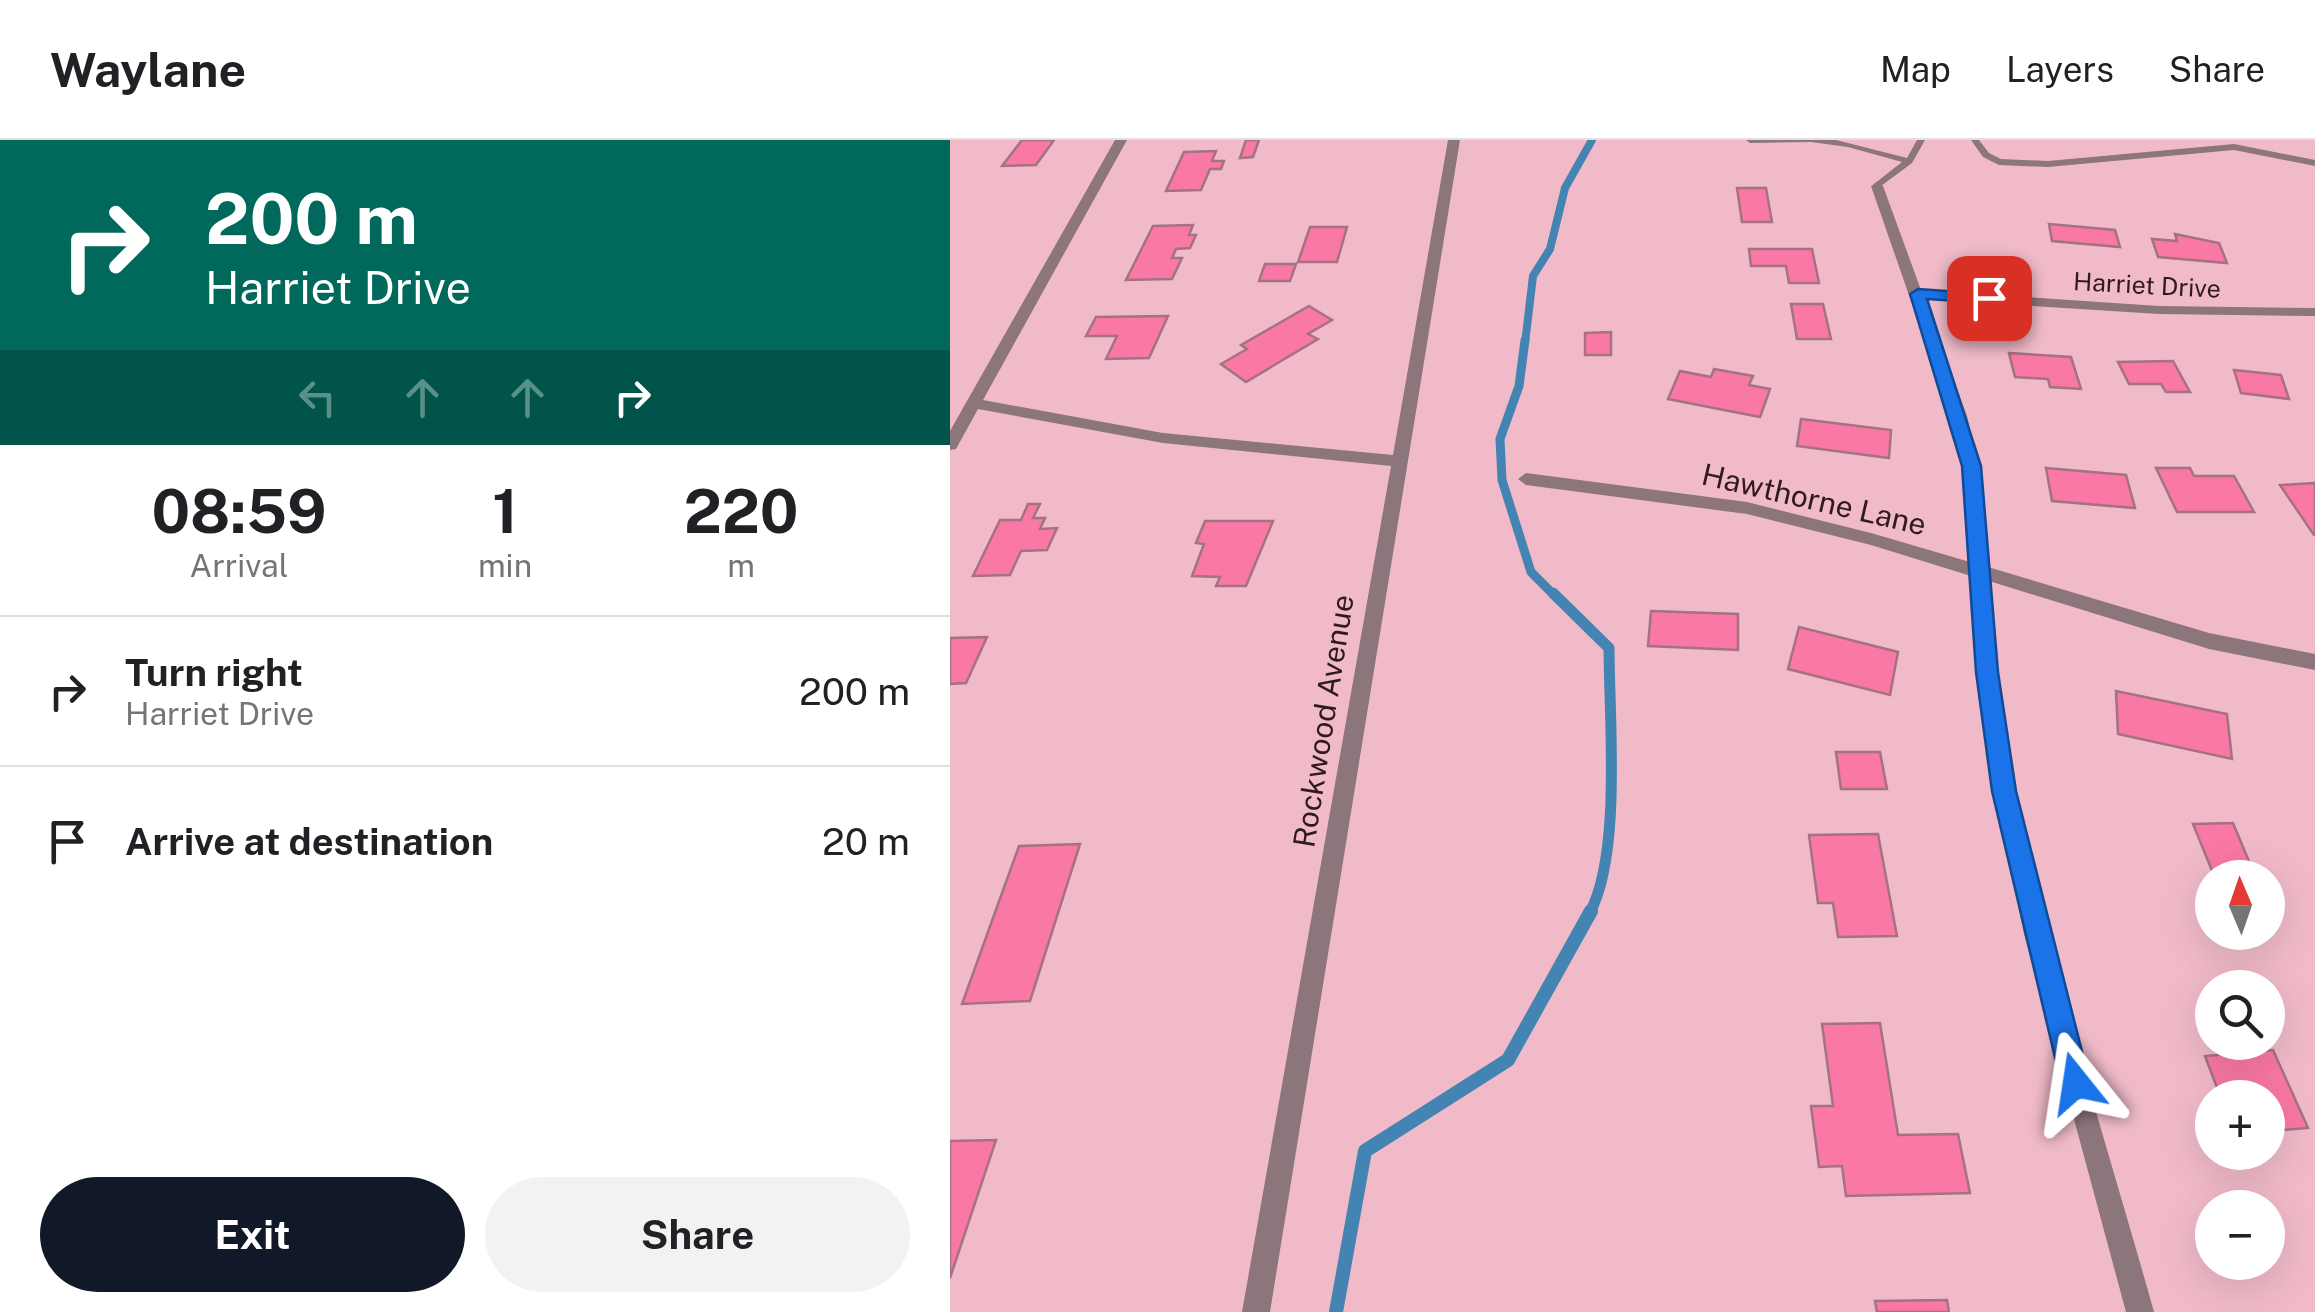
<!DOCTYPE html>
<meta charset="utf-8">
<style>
:root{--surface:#fff;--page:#f2f2f2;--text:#202124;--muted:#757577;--line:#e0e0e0;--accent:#111827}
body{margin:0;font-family:"Public Sans",sans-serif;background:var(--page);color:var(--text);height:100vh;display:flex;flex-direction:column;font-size:38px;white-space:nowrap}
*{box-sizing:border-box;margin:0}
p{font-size:32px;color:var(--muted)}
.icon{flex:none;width:55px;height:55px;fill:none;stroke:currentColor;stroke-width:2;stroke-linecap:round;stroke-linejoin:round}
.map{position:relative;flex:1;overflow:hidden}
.drawer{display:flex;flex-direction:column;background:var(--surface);width:950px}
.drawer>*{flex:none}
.hud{background:#00695c;color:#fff;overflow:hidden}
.needle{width:65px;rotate:358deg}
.buttons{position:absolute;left:1245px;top:720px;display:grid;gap:20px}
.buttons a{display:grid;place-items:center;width:90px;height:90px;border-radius:50%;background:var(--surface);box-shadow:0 10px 40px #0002;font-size:50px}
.pin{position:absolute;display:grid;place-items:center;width:85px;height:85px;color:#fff;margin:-42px;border-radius:20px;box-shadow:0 5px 15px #0006}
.me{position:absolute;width:110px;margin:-55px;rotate:345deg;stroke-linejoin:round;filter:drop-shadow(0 0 8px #0008)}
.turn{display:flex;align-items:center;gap:35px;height:210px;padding:0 40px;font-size:45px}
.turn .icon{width:130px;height:130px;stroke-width:2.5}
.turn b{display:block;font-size:70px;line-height:85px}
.lanes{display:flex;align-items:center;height:95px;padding:0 40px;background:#0003;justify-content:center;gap:50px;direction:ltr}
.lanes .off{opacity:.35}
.eta{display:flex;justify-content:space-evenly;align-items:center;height:170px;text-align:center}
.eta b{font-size:60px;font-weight:700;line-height:70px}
.primary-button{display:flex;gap:20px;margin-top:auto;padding:20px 40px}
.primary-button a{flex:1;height:115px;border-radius:60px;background:var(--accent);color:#fff;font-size:40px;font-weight:700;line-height:115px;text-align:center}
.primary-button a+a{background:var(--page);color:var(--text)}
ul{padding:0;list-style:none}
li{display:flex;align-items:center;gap:30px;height:150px;padding:0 40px;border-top:2px solid var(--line)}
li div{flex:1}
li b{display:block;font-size:38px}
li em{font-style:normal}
header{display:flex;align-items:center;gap:60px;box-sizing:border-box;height:140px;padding:0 50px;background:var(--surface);border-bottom:2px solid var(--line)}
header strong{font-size:48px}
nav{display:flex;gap:55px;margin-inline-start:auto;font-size:35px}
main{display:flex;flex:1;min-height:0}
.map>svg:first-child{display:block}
</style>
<header>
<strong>Waylane</strong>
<nav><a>Map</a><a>Layers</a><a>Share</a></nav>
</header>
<main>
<section class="drawer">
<div class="hud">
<div class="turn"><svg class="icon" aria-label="right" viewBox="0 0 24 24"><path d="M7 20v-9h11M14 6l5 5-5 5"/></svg><div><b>200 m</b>Harriet Drive</div></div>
<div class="lanes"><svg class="icon off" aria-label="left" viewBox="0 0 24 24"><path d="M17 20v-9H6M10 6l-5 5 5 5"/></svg><svg class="icon off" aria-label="ahead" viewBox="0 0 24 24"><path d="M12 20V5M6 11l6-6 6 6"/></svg><svg class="icon off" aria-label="ahead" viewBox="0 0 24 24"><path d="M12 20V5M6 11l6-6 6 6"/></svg><svg class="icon" aria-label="right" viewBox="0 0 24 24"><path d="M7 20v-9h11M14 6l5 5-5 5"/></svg></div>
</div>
<div class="eta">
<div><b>08:59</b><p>Arrival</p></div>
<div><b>1</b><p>min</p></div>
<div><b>220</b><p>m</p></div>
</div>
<ul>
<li><svg class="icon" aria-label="right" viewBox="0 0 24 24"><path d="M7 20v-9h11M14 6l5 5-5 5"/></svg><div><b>Turn right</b><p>Harriet Drive</p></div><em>200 m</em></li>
<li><svg class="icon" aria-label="arrive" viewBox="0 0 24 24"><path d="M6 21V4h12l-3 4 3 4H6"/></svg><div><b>Arrive at destination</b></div><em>20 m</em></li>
</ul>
<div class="primary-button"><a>Exit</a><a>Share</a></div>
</section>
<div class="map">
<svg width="1365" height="1172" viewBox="0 0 1365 1172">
<rect width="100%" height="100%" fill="#f1bac9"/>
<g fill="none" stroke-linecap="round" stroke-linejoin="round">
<path stroke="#4484b3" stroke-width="8" d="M575,203L583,136L600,109L615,48L642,0"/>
<path stroke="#4484b3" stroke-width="9" d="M575,200L569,246L550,299L552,340L581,432L605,456"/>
<path stroke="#4484b3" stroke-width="11" d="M603,453L659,508C659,577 672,716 639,774"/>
<path stroke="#4484b3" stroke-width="14" d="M386,1172L415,1011L558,920L641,771"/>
</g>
<g fill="#fa78a5" stroke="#a57281" stroke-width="2.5">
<path d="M72,0H104L86,25L52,26Z"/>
<path d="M296,0H309L303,17L290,18Z"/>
<path d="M266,11L262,21H274L271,29H260L251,50L216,51L234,12Z"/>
<path d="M787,48H816L822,82H792Z"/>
<path d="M1099,84L1165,90L1170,107L1102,101Z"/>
<path d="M243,85L239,95H246L240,108L226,109L222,118H232L222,139L176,140L203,86Z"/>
<path d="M360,87H397L387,122H348Z"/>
<path d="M1225,94L1269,103L1277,123L1208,117L1202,99L1227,101Z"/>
<path d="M799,109H862L869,143H839L836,126H801Z"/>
<path d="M315,124H346L340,141H309Z"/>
<path d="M841,164H873L881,199H847Z"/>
<path d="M359,166L382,180L358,194L368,199L296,242L271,224L297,209L291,205Z"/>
<path d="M218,176L199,218L156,219L167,196H136L146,177Z"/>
<path d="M661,192V215H635V193Z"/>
<path d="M1059,213L1121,217L1131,249L1100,247L1098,239L1065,237Z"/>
<path d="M1223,221L1240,252H1216L1211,244H1179L1168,222Z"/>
<path d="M764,229L803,236L799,245L820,249L810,277L718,259L730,231L761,237Z"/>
<path d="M1284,230L1331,235L1339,259L1291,253Z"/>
<path d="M851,279L941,290L939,318L847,306Z"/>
<path d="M1096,328L1176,335L1185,368L1102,361Z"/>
<path d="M1206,328H1240L1244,336H1284L1304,372H1227Z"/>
<path d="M1365,343V395H1364L1330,345Z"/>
<path d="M78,364H90L83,378H95L90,389L107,388L97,410L71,411L60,435L23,436L50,380H71Z"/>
<path d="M255,381H323L296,446H266L270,437L242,436L254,404L246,403Z"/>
<path d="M701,471L788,474V510L698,506Z"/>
<path d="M849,487L948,512L940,555L838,529Z"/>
<path d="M37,497L16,543L0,544V498Z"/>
<path d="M1166,551L1277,574L1282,619L1168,594Z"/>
<path d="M886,612H930L937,649H891Z"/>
<path d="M1283,683L1306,738H1265L1243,684Z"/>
<path d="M928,694L947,796L888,797L883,763H868L859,695Z"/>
<path d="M130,704L80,861L12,864L69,706Z"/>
<path d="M930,883L948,995L1008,994L1020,1053L896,1056L892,1026L869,1027L861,966H883L872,884Z"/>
<path d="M1323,910L1358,988L1318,991V958H1271L1255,916Z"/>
<path d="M46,1000L0,1138V1001Z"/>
<path d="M997,1160L999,1172H927L925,1161Z"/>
</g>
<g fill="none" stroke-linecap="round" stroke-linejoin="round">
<g fill="#8c757b" fill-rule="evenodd">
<path d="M796,0H886L957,18L967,0H975L962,23L927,49L924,48V44L952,22L898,7L861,2L800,3Z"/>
<path d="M1021,0H1029L1039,13L1051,19L1098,21L1284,4L1365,20V26L1284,10L1098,27L1049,25L1033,17Z"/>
</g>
<g fill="#8c757b" fill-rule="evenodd">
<path d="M165,0H177L33,260L213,293L443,315L498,0H510L320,1172H292L441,326L213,303L28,269L6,309L0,310V291Z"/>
<path d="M927,42L933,46L971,150L1209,166L1365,168V176L1209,174L974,159L1017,276L1029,326L1038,427L1259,493L1365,514V530L1259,509L1039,441C1045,512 1051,583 1065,652C1099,828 1156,1000 1204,1172H1176L1074,794L1044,651L1027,532L1021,436L921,405L797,374L576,345L568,339L576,333L797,362L921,393L1020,422L1013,326L1001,276L921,46Z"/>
</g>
</g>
<path fill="#1a73e8" stroke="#114b97" stroke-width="2.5" d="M968,149L1039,154L1047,158L1039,163L977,159L1031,326L1048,532L1066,651L1140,943L1136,953L1126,958L1116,953L1111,943L1042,651L1026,532L1012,326L960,154Z"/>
<g text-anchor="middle" stroke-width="8" stroke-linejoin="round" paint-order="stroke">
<g font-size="25" fill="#2e1a20" stroke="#f1bac9">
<text transform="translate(1197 145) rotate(3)" y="9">Harriet Drive</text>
</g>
<g font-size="30" fill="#2e1a20" stroke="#f1bac9">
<text transform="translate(864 360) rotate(13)" y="10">Hawthorne Lane</text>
<text transform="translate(374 581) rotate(-81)" y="10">Rockwood Avenue</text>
</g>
</g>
</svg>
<div class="buttons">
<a><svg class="needle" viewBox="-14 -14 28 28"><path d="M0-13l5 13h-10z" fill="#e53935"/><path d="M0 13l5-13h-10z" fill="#757577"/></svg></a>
<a><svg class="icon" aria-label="search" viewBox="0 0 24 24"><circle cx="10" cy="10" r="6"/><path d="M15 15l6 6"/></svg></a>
<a>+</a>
<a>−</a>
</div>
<div class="pin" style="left:1039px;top:158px;background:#d93025"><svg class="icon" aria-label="arrive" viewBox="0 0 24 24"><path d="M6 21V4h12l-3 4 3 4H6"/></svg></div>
<svg class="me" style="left:1126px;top:943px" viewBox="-20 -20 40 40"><path d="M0-17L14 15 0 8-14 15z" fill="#1a73e8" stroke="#fff" stroke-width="4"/></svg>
</div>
</main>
